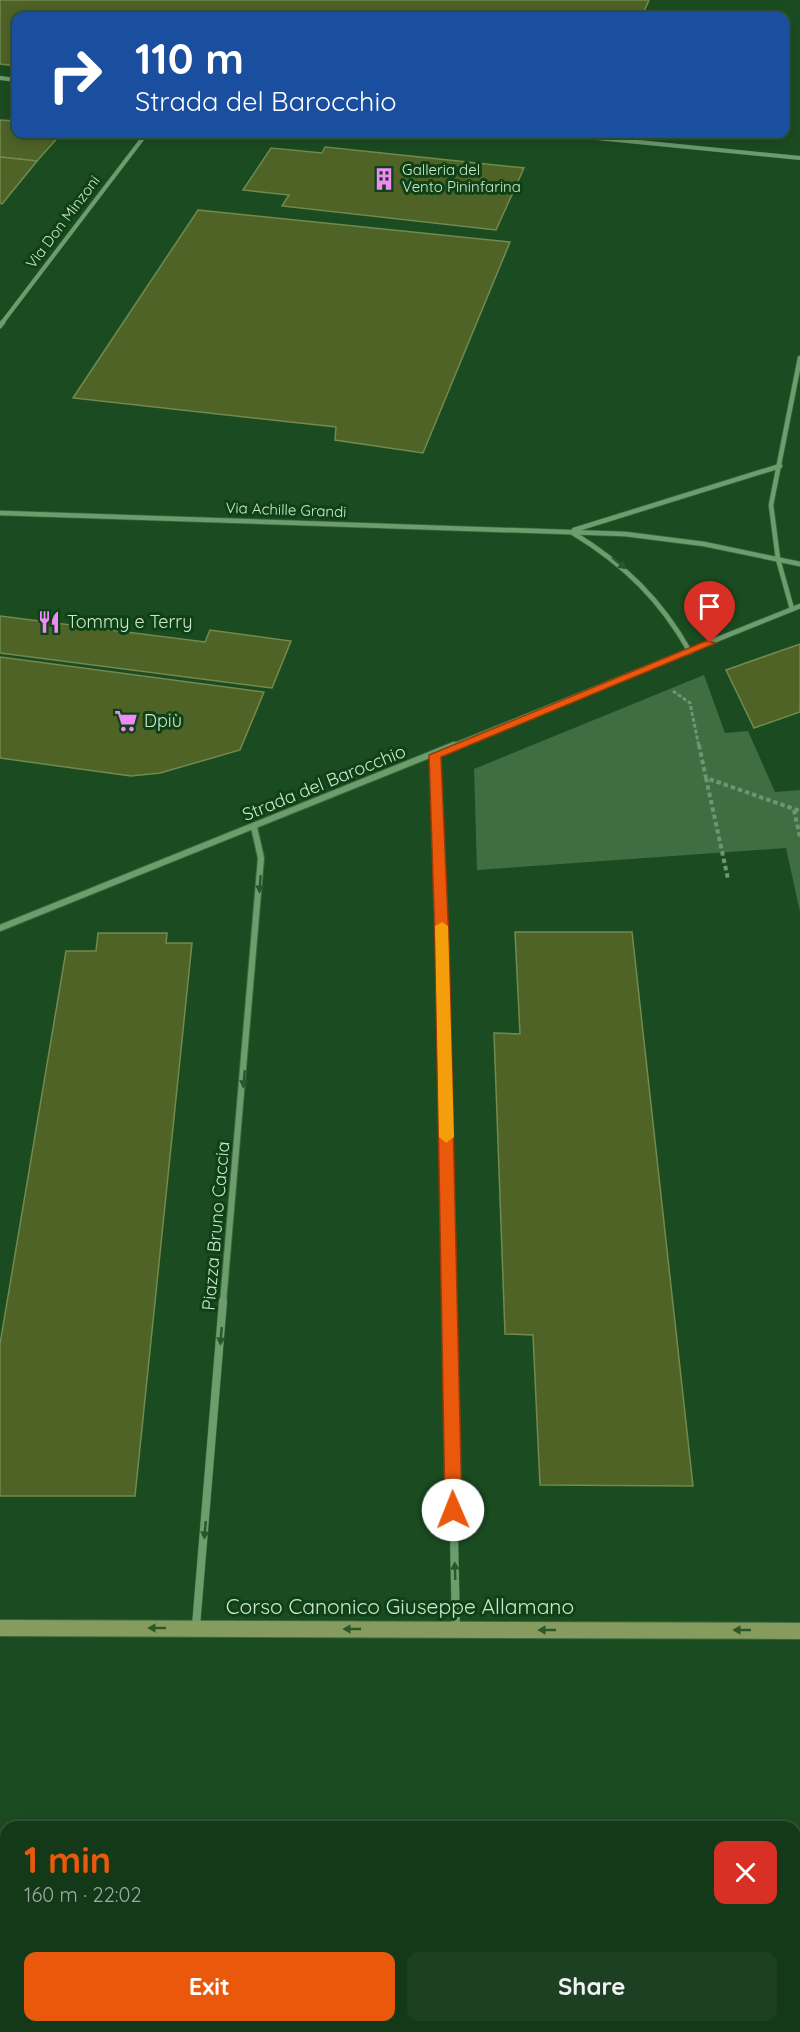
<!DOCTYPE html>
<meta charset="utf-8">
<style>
:root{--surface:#143919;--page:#1d4022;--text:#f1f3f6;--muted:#9daca2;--line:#335338;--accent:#ea580c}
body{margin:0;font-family:Quicksand,sans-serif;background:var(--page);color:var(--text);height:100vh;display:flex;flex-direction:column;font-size:22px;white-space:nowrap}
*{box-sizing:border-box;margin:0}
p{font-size:20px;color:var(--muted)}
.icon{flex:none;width:33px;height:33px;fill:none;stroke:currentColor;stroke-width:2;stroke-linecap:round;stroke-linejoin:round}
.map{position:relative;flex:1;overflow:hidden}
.panel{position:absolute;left:0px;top:1821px;width:801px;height:212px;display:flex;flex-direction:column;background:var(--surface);border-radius:18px 18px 0 0;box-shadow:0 3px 15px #0003,0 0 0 2px var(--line)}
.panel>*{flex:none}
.top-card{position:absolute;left:12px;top:12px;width:777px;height:126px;border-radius:12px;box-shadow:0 3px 15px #0003,0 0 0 2px var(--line);background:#1a4fa0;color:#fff;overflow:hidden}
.pin{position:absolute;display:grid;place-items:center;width:51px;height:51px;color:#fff;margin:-62px -26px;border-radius:50% 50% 50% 0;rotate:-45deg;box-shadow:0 0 6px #0007}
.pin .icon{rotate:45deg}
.me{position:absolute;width:66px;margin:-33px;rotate:359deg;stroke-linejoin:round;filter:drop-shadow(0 0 4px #0008)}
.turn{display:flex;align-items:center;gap:21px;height:126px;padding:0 24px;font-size:27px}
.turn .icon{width:78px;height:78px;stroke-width:2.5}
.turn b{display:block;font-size:42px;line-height:51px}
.round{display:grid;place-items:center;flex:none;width:63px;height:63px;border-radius:12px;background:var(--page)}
.head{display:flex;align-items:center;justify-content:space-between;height:102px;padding:0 24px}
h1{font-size:36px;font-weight:700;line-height:45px;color:var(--accent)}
.action{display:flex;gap:12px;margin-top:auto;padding:12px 24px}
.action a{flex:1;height:69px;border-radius:12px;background:var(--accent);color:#fff;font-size:24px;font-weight:700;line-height:69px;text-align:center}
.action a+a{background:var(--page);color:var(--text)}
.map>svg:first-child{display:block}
</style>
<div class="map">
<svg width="800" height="2032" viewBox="0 0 800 2032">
<rect width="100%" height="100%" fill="#1b4c21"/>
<g fill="#3e6e41">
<path d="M704,675L725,733L748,731L775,792L800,790V912L786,848L477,870L474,769Z"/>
<path d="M0,1958H6V2026H795V1968H800V2032H0Z"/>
</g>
<g fill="#4f6327" stroke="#73894d" stroke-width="1.5">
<path d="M0,0H649L642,16H16V66L0,64Z"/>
<path d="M0,120L16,121V134H61L37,161L0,157Z"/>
<path d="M325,147L524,168L496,230L282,206L289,195L243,190L271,148L322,153Z"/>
<path d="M0,157L37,161L2,204L0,203Z"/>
<path d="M198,210L510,242L423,453L335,440L336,427L73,398Z"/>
<path d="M0,616L205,642L210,630L291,641L272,688L0,653Z"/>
<path d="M800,644V712L754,728L726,670Z"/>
<path d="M0,657L264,692L240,750L160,773L131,776L0,758Z"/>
<path d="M515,932H632L693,1486L540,1485L533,1335L505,1334L494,1033L520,1034Z"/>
<path d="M98,933H167L166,943H192L135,1496H0V1344L66,951H96Z"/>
</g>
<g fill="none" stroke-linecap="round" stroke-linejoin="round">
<g stroke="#3e6842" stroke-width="4.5">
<g id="minor-far3">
<path d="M0,78L16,80"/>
<path d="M557,134L800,158"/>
<path d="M2,323L146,134"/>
</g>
</g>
<g stroke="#3e6842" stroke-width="6">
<g id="minor-far2">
<path d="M0,326L3,322"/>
<path d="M0,513L625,534L704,544L800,564"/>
<path d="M574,530L780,466"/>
<path d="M573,533C624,564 661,600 690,652"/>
<path d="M792,609L778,559L771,505L800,358"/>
<path d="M450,747L800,606"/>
</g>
</g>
<g stroke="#3e6842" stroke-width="8">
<g id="minor-far1">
<path d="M435,755L442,942L449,1303"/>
<path d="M0,928L454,745"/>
<path d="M223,1303L261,858L254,827"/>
</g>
</g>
<g stroke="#3e6842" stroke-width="9">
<g id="minor">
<path d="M449,1301L456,1630"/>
<path d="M196,1626L223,1301"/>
</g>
</g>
<g stroke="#3e6842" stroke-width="2">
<g id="secondary">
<path d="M0,1620L800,1623V1639L0,1636Z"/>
<rect x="0" y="1842" width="6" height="16"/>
<rect x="795" y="1850" width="5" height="16"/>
</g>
</g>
<path stroke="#6f9573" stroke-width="3" stroke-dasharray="4 2" stroke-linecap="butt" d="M673,691L690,703L699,747"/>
<g stroke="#6f9573" stroke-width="4" stroke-dasharray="4.5 3" stroke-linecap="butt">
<path d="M699,745L706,778L800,811"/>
<path d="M706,778L728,879"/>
<path d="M794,810L800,837"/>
</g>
<g stroke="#6f9573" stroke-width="5" stroke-dasharray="6 4" stroke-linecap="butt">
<path d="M0,1972H6"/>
<path d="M795,1979H800"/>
<path d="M0,2004H6"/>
<path d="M795,2017H800"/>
</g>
<use href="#minor-far3" stroke="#6b9d6d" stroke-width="4"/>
<use href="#minor-far2" stroke="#6b9d6d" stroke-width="4.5"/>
<use href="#minor-far1" stroke="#6b9d6d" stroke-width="6"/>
<use href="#minor" stroke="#6b9d6d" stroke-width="8"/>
<use href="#secondary" fill="#859c5e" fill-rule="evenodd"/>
</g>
<defs><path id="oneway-solid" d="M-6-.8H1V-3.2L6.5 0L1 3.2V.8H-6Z" transform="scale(1.5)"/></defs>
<g fill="#26582c">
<use href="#oneway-solid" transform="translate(619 563) rotate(40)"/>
<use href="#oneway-solid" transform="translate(260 884) rotate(94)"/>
<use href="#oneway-solid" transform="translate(244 1079) rotate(95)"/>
<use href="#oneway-solid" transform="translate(221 1336) rotate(95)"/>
<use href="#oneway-solid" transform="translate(205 1530) rotate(95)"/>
<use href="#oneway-solid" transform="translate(455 1571) rotate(-92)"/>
</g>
<g fill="#2c5828">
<use href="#oneway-solid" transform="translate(157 1628) rotate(-180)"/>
<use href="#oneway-solid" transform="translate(352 1629) rotate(-180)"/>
<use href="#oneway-solid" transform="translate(547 1630) rotate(-180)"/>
<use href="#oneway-solid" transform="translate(742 1630) rotate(-180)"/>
</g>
<path fill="#ea580c" stroke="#983908" stroke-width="1.5" d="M706,641L716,643L441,757L449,942L462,1510L459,1516L453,1518L447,1516L445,1510L435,942L429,755Z"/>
<path fill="#f59e0b" d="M442,922L448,926L454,1137L446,1143L439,1137L435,926Z"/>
<defs>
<g id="building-bare" transform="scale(1.8)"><path d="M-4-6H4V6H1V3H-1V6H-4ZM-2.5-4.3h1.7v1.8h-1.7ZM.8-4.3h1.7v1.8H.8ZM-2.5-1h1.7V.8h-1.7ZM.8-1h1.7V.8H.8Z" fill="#f08bf5" stroke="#0f4116" stroke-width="2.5" paint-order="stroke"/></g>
<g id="restaurant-bare" transform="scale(1.8)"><path d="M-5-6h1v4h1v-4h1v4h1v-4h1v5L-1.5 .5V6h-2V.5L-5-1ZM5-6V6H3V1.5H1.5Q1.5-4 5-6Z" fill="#f08bf5" stroke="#0f4116" stroke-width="2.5" paint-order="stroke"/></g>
<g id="supermarket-bare" transform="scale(1.8)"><path d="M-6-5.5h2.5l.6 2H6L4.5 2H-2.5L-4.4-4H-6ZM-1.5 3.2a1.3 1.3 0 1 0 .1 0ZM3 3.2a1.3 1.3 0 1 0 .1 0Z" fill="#f08bf5" stroke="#0f4116" stroke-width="2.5" paint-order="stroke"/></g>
</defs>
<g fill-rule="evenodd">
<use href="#building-bare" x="384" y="179"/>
<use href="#restaurant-bare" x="49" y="622"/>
<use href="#supermarket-bare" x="126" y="721"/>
</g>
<g text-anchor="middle" stroke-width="6" stroke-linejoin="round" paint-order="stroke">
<g font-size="15" fill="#cde7cd" stroke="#0f4116" text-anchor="start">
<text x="402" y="175">Galleria del<tspan x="402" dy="17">Vento Pininfarina</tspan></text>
</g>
<g font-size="15" fill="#cde7cd" stroke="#0f4116">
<text transform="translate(63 222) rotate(-53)" y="5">Via Don Minzoni</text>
<text transform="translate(286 510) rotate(2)" y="5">Via Achille Grandi</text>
</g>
<g font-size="18" fill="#cde7cd" stroke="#0f4116" text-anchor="start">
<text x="67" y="628">Tommy e Terry</text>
<text x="144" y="727">Dpiù</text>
</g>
<g font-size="18" fill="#cde7cd" stroke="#0f4116">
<text transform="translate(324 783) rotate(-22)" y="6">Strada del Barocchio</text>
<text transform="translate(216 1226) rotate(-85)" y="6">Piazza Bruno Caccia</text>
</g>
<g font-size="21" fill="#cde7cd" stroke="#0f4116">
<text x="400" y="1614">Corso Canonico Giuseppe Allamano</text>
</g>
</g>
</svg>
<div class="pin" style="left:710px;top:643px;background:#d93025"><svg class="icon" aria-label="arrive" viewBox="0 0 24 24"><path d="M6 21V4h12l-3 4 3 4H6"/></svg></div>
<svg class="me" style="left:453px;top:1510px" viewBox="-20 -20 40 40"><circle r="19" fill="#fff"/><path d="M0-13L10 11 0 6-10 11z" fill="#ea580c"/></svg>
<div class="top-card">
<div class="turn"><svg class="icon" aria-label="right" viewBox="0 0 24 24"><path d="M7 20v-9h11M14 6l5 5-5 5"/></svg><div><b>110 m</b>Strada del Barocchio</div></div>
</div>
<section class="panel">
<div class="head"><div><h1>1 min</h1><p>160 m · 22:02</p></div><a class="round" style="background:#d93025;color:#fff"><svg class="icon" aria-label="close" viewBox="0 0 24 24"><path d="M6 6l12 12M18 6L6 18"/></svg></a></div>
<div class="action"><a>Exit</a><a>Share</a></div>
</section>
</div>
